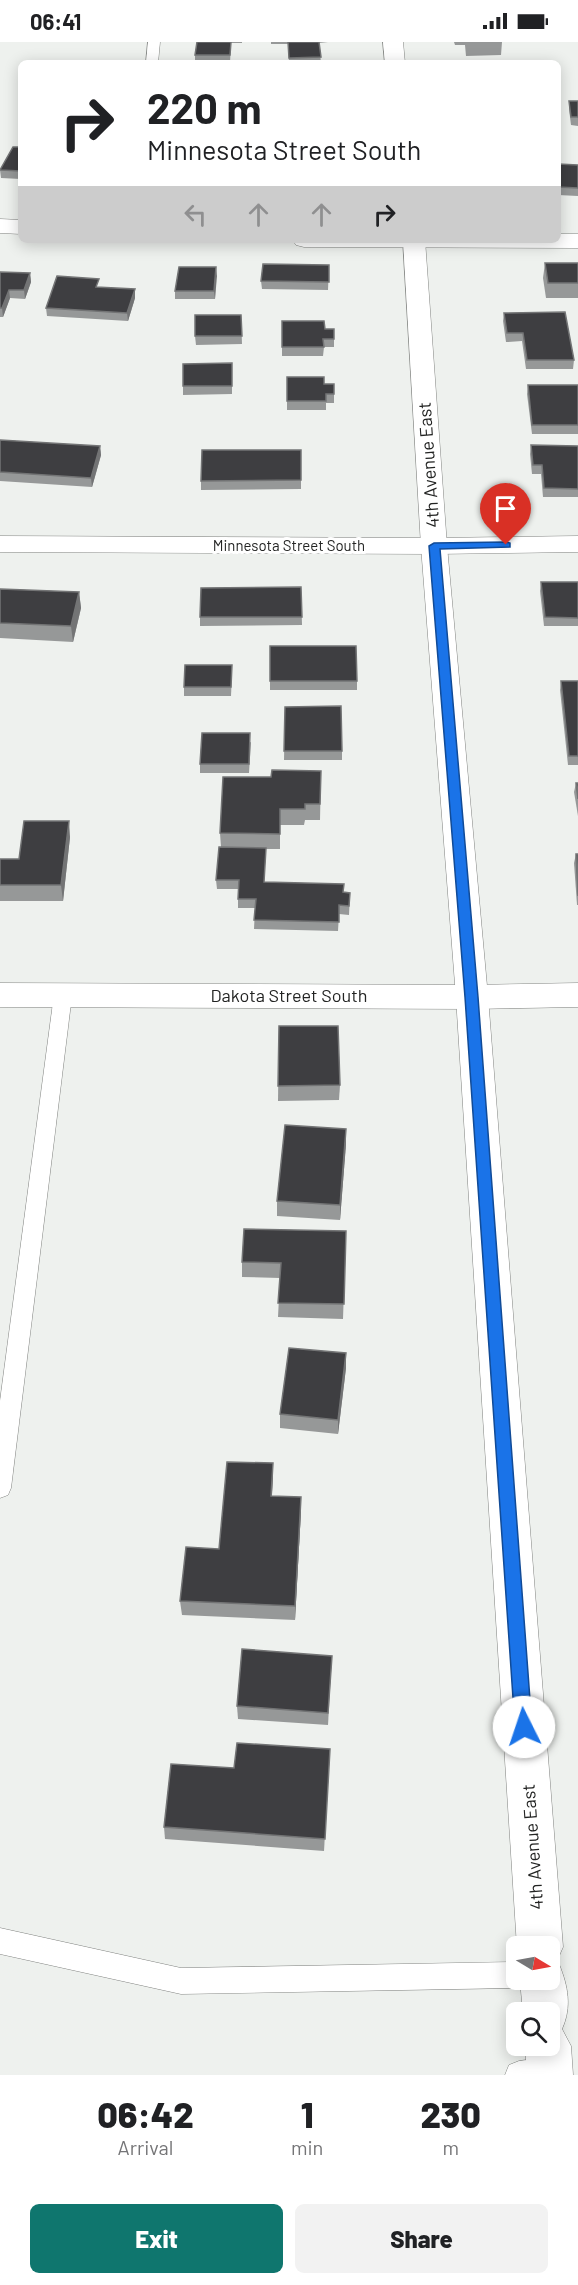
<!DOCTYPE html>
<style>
:root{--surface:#fff;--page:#f2f2f2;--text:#202124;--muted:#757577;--accent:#0f766e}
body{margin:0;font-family:Barlow,sans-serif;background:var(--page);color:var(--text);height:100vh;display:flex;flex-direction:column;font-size:22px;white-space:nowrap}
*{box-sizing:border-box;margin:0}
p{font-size:20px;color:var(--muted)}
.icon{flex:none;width:33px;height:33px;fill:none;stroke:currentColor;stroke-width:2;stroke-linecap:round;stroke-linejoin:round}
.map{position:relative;height:2033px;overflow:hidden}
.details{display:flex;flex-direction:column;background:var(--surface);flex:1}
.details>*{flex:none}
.banner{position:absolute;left:18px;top:18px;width:543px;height:183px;border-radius:9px;box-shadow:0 3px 15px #0003;background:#fff;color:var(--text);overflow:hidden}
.needle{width:39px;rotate:100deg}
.fabs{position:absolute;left:506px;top:1894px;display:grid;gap:12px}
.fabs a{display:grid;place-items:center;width:54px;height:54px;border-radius:9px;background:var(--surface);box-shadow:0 3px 15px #0003;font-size:30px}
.pin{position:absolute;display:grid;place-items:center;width:51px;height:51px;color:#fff;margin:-62px -26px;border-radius:50% 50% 50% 0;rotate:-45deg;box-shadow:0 0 6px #0007}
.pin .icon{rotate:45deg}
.me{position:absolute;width:66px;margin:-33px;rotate:356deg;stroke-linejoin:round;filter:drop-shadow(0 0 4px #0008)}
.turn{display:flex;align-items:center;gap:21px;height:126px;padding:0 30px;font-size:27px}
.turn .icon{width:78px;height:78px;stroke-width:2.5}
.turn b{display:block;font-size:42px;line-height:51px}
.lanes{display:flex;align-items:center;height:57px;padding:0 30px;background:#0003;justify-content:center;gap:30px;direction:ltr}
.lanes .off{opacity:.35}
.eta{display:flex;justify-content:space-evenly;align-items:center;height:102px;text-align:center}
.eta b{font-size:36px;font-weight:800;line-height:42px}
.cta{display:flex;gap:12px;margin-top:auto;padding:12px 30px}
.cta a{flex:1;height:69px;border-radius:9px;background:var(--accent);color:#fff;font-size:24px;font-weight:800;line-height:69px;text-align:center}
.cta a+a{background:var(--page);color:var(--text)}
.status{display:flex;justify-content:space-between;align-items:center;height:42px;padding:0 30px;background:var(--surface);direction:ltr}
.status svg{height:16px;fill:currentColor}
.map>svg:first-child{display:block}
</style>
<div class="status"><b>06:41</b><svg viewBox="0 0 49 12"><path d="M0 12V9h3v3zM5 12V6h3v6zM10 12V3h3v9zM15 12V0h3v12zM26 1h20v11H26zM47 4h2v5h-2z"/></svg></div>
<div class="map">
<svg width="578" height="2033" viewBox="0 0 578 2033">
<rect width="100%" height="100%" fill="#eef1ee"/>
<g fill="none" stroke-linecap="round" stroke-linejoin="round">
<g stroke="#818380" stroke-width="1">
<g id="lane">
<path d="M148,0H160L158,21H146Z"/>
<path d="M63,946L70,948L72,953L11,1446L8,1453L0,1456V1359L54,953L56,948Z"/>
<path d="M0,1886L181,1926L516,1920V1938H527L525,1942L516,1946L181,1952L0,1912Z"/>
<path d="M550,2015L560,2019L564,2029L562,2033H505L509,2023L519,2019Z"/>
</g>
</g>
<g stroke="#818380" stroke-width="1">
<g id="street">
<path d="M0,177L21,178V192L0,191Z"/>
<path d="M558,192H578V206L304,205L296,203L293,198H558Z"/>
<path d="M0,494L434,496L578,494V510L434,512L0,510Z"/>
<path d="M0,941L472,943L578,941V965L472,967L0,965Z"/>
</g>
</g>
<g stroke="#818380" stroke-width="1">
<g id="secondary">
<path d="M383,0H403L405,21H385Z"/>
<path d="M403,198H425L447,504L488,955L563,1905L556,1921L559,1922C568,1944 572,1965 562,1987L571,2004L573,2033H527L525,2004H549V1971H523L520,1938H549V1905H517L456,955L421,504Z"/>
</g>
</g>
<use href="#lane" fill="#fff" fill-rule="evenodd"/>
<use href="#street" fill="#fff" fill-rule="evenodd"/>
<use href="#secondary" fill="#fff" fill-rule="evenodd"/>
</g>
<g fill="#969898">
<path d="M197,0H242V1H231L230,21H195V13Z"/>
<path d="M271,0H328L319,1L321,21H289L288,2H271Z"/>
<path d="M454,0H502L501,13L466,14L465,3H455Z"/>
<path d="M569,59H578V84L571,83L569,67Z"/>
<path d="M21,105V137L1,136L0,128Z"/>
<path d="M558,122L578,123V154L558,153Z"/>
<path d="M545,221H578V256H546L543,236Z"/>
<path d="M329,223L328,248L262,247L261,239Z"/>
<path d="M216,225L215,257H175V249Z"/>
<path d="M0,230L30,231L31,240L25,257L10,256L3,275H0Z"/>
<path d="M99,245L135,256L128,279L47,274L46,266Z"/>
<path d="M504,271L574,318L573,327H526L522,299L506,300L503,279Z"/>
<path d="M241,273L242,302L196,303L195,294Z"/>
<path d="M282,279L325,287H334V305H324L323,314H282Z"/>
<path d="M232,321V352L183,353V344Z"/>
<path d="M287,335L324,342H334V361H326V368H287Z"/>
<path d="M528,343H578V392H532L527,352Z"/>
<path d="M0,398L100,404L101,413L92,445L0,439Z"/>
<path d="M531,403L578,404V455H543L541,432H532L530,412Z"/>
<path d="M301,408V447L201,448V439Z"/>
<path d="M541,540H578V584H544L540,549Z"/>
<path d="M301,545L302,583L200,584V575Z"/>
<path d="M0,547L79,550L81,566L73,600L0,596Z"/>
<path d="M270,604L357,639V648H270Z"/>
<path d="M232,632L231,654H184V645Z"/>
<path d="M561,639H578V723H568L560,648Z"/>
<path d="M285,665L342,709V718H284Z"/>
<path d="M251,700L249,731H200V722Z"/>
<path d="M321,729L320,778H305L304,783H280V807H266L264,840L350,851L349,873L339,872L338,889L254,887L255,866H238V847H217L216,838L221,805L220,791L271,735Z"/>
<path d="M576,741H578V774L574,750Z"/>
<path d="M70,795L63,859H0V817H19Z"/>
<path d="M576,812H578V863H577L574,821Z"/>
<path d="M279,984L340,1043L339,1058L278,1059Z"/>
<path d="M346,1102L340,1178L277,1174V1159Z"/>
<path d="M346,1189L343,1277L278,1275L280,1236L242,1235V1220Z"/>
<path d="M346,1311V1326L338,1392L280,1386V1372Z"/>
<path d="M273,1421L272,1454L301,1469L295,1578L182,1573L180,1559L219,1507Z"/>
<path d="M332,1614L328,1683L238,1677L237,1664Z"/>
<path d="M330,1707L324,1809L165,1797L164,1785L234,1726Z"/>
</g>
<g fill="#737475">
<path d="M216,225L217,234L215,257L214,249Z"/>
<path d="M30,231L31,240L25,257L24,248Z"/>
<path d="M135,247V256L128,279L127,271Z"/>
<path d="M9,248L10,256L3,275L2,266Z"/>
<path d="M100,404L101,413L92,445L91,436Z"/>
<path d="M79,550L81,566L73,600L71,584Z"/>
<path d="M69,779L70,795L63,859L61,843Z"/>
<path d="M346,1087V1102L340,1178V1163Z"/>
<path d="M346,1311V1326L338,1392V1378Z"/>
<path d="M273,1421V1436L271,1468V1454Z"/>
<path d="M301,1455V1469L295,1578V1564Z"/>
</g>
<g fill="#3e3e41" stroke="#737475" stroke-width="1.5">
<path d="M197,0H231L230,13H195Z"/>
<path d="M288,0H319L321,15L289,16Z"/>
<path d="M569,59H578V75H571Z"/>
<path d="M13,105H21V129L0,128Z"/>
<path d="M558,122L578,123V146L558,145Z"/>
<path d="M545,221H578V241H548Z"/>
<path d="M263,222L329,223V240L261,239Z"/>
<path d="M179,225H216L214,249H175Z"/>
<path d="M0,230L30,231L24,248H9L2,266H0Z"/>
<path d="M57,234L99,237L96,245L135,247L127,271L46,266Z"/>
<path d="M565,270L574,318H527L523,291H507L504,271Z"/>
<path d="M195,273H241L242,294H195Z"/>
<path d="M282,279H324L325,287H334V297H323L324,305H282Z"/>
<path d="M232,321V344H183V322Z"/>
<path d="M287,335H324V342H334V352H326V359H287Z"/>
<path d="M528,343H578V383H532Z"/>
<path d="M0,398L100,404L91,436L0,430Z"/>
<path d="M531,403L578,404V447L544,446L542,423H533Z"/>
<path d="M202,408H301V438L201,439Z"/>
<path d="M541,540H578V576L545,575Z"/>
<path d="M301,545L302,575H200L201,546Z"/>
<path d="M0,547L79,550L71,584L0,581Z"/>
<path d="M270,604H356L357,639H270Z"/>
<path d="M185,623H232L231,645H184Z"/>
<path d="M561,639H578V714H569Z"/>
<path d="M341,664L342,709H284L285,665Z"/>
<path d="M202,691H250L249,722H200Z"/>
<path d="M272,728L321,729L320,762H305V767H280V792L220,791L223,735H271Z"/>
<path d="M576,741H578V757Z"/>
<path d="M24,779H69L61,843H0V817H19Z"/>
<path d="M219,805L266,806L264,840L344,842L343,850L350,851L349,864L339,863V880L254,878L256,857H238L239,838H216Z"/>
<path d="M576,812H578V854Z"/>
<path d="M279,984H338L340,1043L278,1044Z"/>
<path d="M285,1083L346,1087L340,1163L277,1159Z"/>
<path d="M244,1187L346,1189L344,1262L278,1261L281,1221L242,1220Z"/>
<path d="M289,1306L346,1311L338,1378L280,1372Z"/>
<path d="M227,1420L273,1421L271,1454L301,1455L295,1564L180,1559L186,1505L219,1507Z"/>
<path d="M242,1607L332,1614L328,1671L237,1664Z"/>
<path d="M237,1701L330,1707L325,1797L164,1785L171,1722L234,1726Z"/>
</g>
<path fill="#1a73e8" stroke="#114b97" stroke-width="1.5" d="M506,500L510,501V505L440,507L478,955L532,1685L530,1691L524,1693L517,1691L515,1685L465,955L429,504L434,501Z"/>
<g text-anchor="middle" stroke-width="6" stroke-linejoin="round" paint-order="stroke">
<g font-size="15" fill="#232423" stroke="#fff">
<text x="289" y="509">Minnesota Street South</text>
</g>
<g font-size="18" fill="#232423" stroke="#fff">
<text transform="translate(429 423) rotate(-94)" y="6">4th Avenue East</text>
<text x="289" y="960">Dakota Street South</text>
<text transform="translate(533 1805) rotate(-94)" y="6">4th Avenue East</text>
</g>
</g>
</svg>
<div class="fabs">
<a><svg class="needle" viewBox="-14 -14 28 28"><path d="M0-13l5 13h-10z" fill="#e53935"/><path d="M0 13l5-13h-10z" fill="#757577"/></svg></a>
<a><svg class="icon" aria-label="search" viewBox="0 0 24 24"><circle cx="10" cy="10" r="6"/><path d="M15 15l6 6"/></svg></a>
</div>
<div class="pin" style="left:506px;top:503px;background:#d93025"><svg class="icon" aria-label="arrive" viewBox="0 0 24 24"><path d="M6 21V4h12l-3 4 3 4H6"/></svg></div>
<svg class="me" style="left:524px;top:1685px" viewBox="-20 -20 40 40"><circle r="19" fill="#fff"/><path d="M0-13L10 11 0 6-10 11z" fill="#1a73e8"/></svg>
<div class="banner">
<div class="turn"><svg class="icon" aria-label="right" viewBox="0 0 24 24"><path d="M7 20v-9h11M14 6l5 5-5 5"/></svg><div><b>220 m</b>Minnesota Street South</div></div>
<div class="lanes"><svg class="icon off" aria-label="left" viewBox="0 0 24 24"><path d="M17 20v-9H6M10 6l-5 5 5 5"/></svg><svg class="icon off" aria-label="ahead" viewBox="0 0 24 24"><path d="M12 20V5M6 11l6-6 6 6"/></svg><svg class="icon off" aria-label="ahead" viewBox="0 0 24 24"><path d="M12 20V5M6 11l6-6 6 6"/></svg><svg class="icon" aria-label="right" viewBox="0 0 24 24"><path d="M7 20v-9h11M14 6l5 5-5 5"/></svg></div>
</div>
</div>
<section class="details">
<div class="eta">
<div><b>06:42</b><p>Arrival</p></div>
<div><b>1</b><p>min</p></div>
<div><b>230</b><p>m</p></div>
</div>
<div class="cta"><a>Exit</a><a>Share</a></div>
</section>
